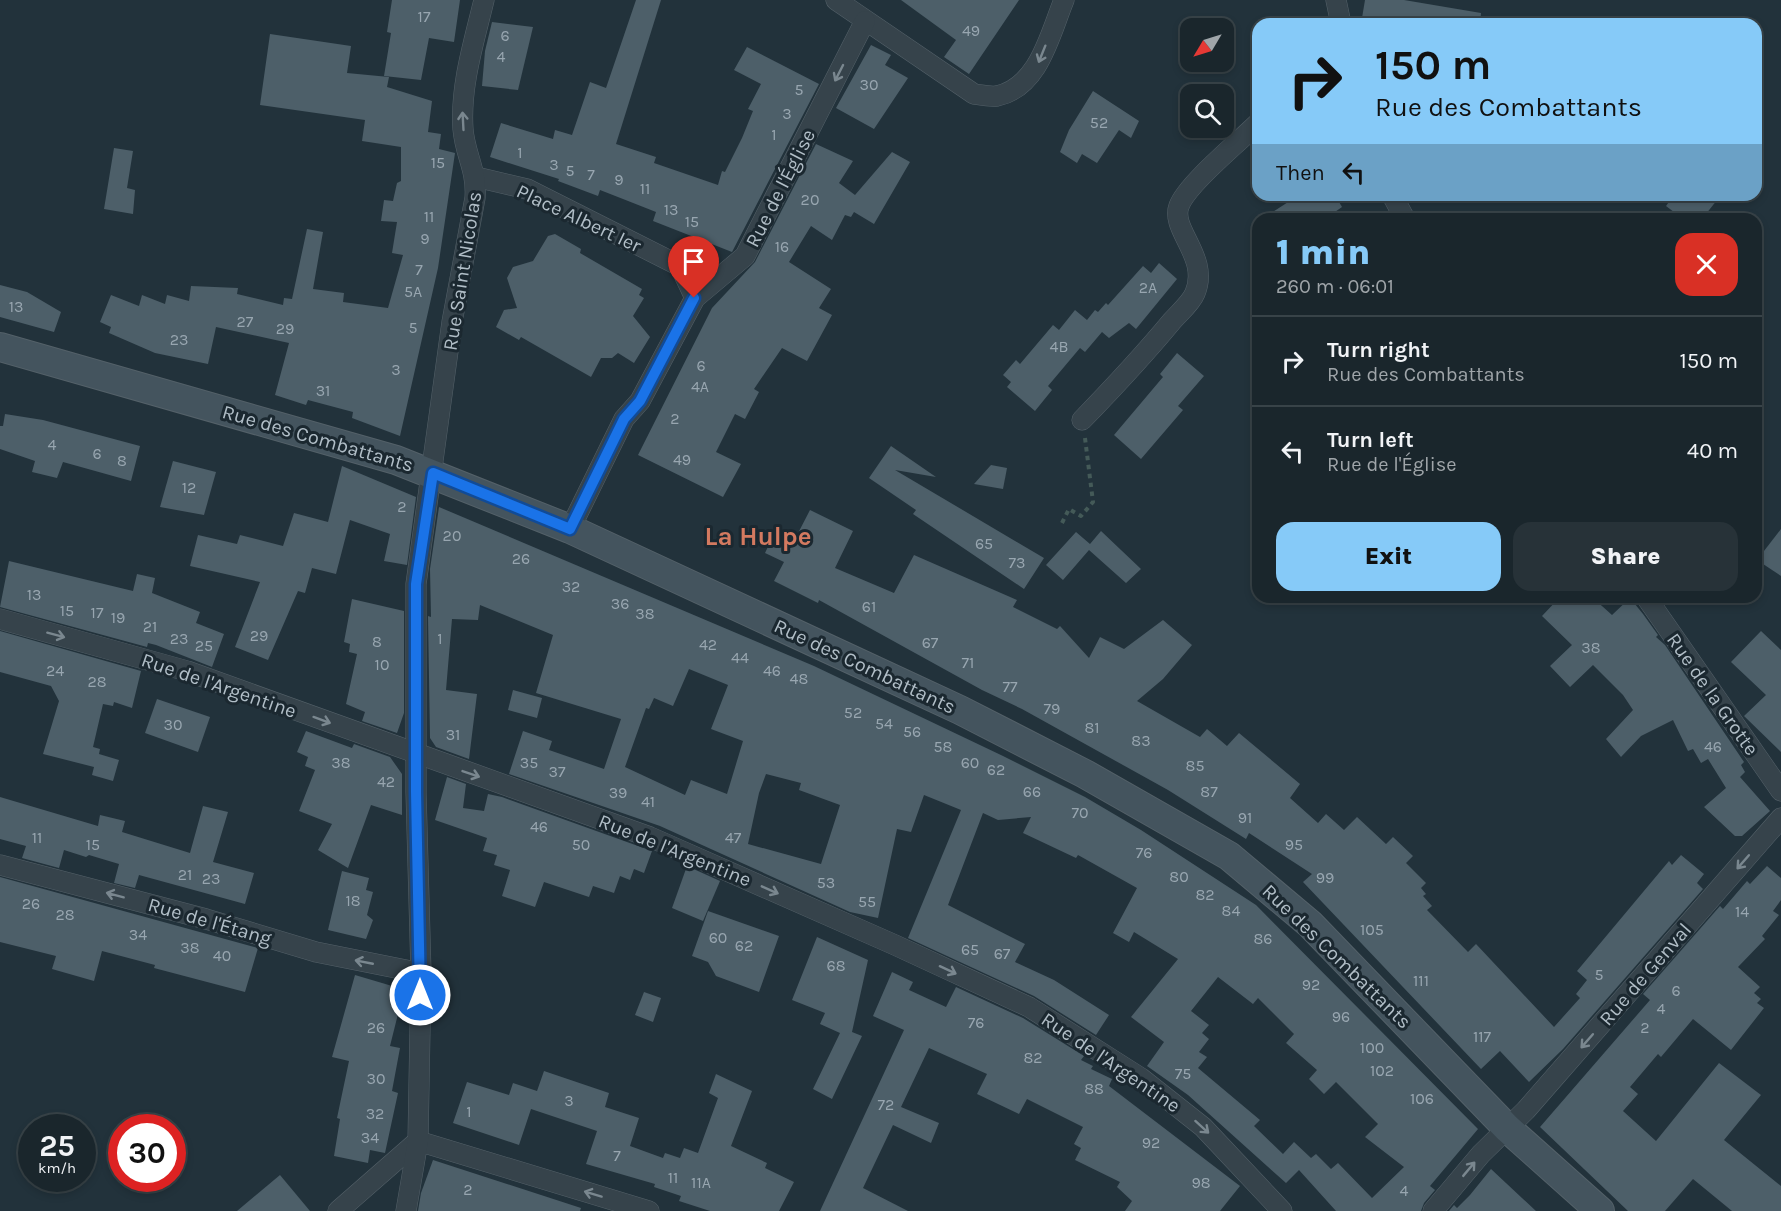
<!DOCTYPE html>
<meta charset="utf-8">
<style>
:root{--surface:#1a262c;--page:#273238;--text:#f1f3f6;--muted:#9fa5a9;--line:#384348;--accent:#86caf8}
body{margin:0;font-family:Karla,sans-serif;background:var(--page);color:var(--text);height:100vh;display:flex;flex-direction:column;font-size:22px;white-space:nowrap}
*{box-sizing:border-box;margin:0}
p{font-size:20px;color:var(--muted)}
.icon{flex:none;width:33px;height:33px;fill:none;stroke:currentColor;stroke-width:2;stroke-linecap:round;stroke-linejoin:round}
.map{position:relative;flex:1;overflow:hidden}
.panel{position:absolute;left:1252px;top:213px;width:510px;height:390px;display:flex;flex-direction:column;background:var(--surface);border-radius:18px;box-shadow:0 3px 9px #0003,0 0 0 2px var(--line)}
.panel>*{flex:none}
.banner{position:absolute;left:1252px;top:18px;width:510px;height:183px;border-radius:18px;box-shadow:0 3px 9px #0003,0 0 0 2px var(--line);background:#86caf8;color:#111;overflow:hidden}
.needle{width:39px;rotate:232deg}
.tools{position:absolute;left:1180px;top:18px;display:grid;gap:12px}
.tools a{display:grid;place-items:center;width:54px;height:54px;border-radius:12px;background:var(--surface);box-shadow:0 3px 9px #0003,0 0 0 2px var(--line);font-size:30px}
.speed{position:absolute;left:18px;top:1114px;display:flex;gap:12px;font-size:30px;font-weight:700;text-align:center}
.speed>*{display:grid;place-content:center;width:78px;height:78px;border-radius:50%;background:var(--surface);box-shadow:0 3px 9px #0003,0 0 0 2px var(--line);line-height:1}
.speed small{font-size:15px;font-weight:400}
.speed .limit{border:9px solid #d22;background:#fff;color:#111}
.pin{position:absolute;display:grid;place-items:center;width:51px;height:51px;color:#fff;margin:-62px -26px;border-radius:50% 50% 50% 0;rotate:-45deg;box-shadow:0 0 6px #0007}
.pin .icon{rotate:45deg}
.me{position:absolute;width:66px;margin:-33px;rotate:0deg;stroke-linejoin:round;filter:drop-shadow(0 0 4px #0008)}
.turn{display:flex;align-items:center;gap:21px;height:126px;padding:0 24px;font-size:27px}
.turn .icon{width:78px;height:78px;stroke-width:2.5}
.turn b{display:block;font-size:42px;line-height:51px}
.then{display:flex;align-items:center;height:57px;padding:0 24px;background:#0003;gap:12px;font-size:22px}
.round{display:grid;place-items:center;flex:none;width:63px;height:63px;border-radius:18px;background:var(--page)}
.summary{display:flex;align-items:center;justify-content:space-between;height:102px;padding:0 24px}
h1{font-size:36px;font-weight:800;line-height:45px;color:var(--accent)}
.primary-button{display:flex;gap:12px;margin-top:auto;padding:12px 24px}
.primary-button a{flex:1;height:69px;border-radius:18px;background:var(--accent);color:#111;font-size:24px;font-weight:800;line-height:69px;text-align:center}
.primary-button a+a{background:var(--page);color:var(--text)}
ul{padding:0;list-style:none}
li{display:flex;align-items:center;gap:18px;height:90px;padding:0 24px;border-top:2px solid var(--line)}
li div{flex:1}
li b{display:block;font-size:22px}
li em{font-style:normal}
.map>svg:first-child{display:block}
</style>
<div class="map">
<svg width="1781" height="1211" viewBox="0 0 1781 1211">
<rect width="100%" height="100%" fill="#22323b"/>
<g fill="#4d5f69" fill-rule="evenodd">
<path d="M392,0H460L454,42L429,38L421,80L384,76L391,33L387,32Z"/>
<path d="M636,0H661L616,144L656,157L654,163L718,185L722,171L725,172L742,138L753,111L748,109L761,84L734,70L747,47L819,84L732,252L653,221L656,212L623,199L600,190L598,196L558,181L559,179L490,157L501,123L553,139L555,130L572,135L590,82L606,88Z"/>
<path d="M901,0H1019L969,74L944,57L956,40Z"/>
<path d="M1365,0H1404L1481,13L1480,24H1361Z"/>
<path d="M492,22L533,27L518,90L482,86L485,51Z"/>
<path d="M270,34L351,46L347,73L389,77L387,87L432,101L428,132L441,134L439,149L455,153L438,268L400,436L352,418L353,412L308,400L306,405L275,395L289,343L216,327L208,364L155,353L109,333L111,327L100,322L111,295L139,306L142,295L165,304L167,295L189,301L191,286L238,288L237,294L283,305L284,298L292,299L307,229L323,232L313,289L344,293L343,302L388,308L403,255L392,253L397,222L381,221L384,200L393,201L397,183L401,181V147L362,141L365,120L260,105Z"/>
<path d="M871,45L891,55L885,65L908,78L874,129L836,108Z"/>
<path d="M1093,91L1139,121L1131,138L1119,130L1097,163L1082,154L1077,163L1060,152L1069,130Z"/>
<path d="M816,144L853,161L839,183L855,195L892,152L910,162L874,224L854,212L851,217L845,215L832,240L811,226L789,262L831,289L819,308L832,315L807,361L782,348L754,389L759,392L745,419L735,414L716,452L741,464L723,497L638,455L712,308L755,262Z"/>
<path d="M114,148L133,151L127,188L135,190L133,214L104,209Z"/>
<path d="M1299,195H1335L1342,207L1325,219H1262Z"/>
<path d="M1674,195H1721L1702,219H1683L1666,206Z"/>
<path d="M555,234L581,249L580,253L642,289L639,295L644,298L633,316L650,337L634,363L618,353L612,358H601L591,377L521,337L519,340L496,327L504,310L517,308L507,278L513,267L533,261L548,236Z"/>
<path d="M1159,263L1177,279L1136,329L1129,323L1109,338L1102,332L1085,352L1080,348L1048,386L1052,390L1035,411L1007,387L1011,382L1003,375L1016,360L1020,364L1053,325L1059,330L1075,310L1087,320L1095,310L1098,312L1106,303L1108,305L1143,266L1151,273Z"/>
<path d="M0,285L27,292L61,312L54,332L0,317Z"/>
<path d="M1177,353L1204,376L1178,406L1183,410L1141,459L1114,435L1163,377L1160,374Z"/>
<path d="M5,414L43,420L140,446L131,481L63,462L57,478L32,472L35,461L0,449V426H3Z"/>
<path d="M891,446L936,477L895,470L1044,558L1024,589L913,514L916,510L869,478Z"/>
<path d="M173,461L216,472L204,515L160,507Z"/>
<path d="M991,465L1007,468L1003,489L974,484Z"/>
<path d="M342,466L416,497L407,565L384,561L390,534L350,520L336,574L312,568L305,593L298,591L268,660L235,647L260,582L190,566L198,535L237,544L240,535L283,546L294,513L328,522Z"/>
<path d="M439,507L814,666L1003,756L1085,797L1141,830L1256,905L1478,1129L1430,1186L1435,1190L1424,1203L1421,1211H1336L1299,1170L1286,1183L1188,1095L1147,1066L1164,1042L1131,1017L1178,959L1134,932L1129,942L1113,933L1137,888L1078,855L1076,858L1023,833L1031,817L998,820L983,813L948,905L1025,944L1015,962L1054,980L1109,1015L1096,1035L1034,996L908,938L961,810L924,795L911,832L897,829L878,918L850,912L660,826L509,774L523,731L552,741L549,750L604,769L621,719L536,693L553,635L480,605L478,620L452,619L446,690L477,694L469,759L436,747L430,738L428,616L431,617L430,569ZM689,669L728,685L711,729L743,741L727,794L691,780L685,795L625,767L646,708L649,709L654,698L673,706ZM766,774L801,783L799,790L840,805L821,864L748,844L759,793ZM1218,977L1253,1004L1258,998L1294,1034L1286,1043L1317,1070L1309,1079L1324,1094L1336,1082L1378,1124L1365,1137L1404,1167L1372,1198L1338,1163L1331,1169L1316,1154L1311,1158L1294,1142L1283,1154L1254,1126L1260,1120L1198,1068L1207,1057L1199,1052L1209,1039L1202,1033L1209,1025L1191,1011Z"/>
<path d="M810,510L853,531L835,568L894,593L914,555L1017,600L1013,607L1057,629L1060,626L1089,658L1100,637L1124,649L1163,620L1192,645L1163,679L1137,701L1200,737L1207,729L1227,746L1239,733L1300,784L1290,798L1318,823L1326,814L1344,830L1357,817L1386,844L1393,837L1413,856L1406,863L1426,883L1421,888L1426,894L1423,896L1432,906L1427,910L1468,952L1476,944L1554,1027L1580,998L1576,994L1587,980L1577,971L1669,861L1672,865L1681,855L1704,874L1697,883L1703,889L1563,1049L1529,1082L1500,1051L1481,1069L1303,882L1312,874L1249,833L1246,839L1168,790L1022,709L982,690L819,600L818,603L774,581L784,562L765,553L776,530L795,539Z"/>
<path d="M1781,529V576L1757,560Z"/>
<path d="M1101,531L1141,569L1126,583L1089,550L1063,580L1046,565L1076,532L1090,544Z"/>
<path d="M9,561L133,591L137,574L155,578L152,593L200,612L196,623L224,634L212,667L156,645L148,643L147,647L0,607Z"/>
<path d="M1560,597H1592L1612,615L1630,598L1643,614L1658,635L1656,637L1665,645L1744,762L1741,765L1745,772L1740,777L1770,811L1742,836H1735L1704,807L1726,788L1708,759L1701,763L1693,749L1688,751L1673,720L1641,736L1621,757L1606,739L1633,710L1623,695L1593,665L1570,687L1550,666L1572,645L1542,616Z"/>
<path d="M352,599L404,611V713L397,733L362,721L365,712L346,704L357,654L349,652L350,644L344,642Z"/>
<path d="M0,631L141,671L132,708L114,702L113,706L103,704L93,747L100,749L99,754L119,760L113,781L92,775L94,767L43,754L59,701L51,686L0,672Z"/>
<path d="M1761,631L1781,650V752L1744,716L1766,695L1731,662Z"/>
<path d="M513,690L542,698L537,718L508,710Z"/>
<path d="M157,699L210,717L198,752L145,733Z"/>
<path d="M306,731L352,748L354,744L390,757L402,774V815L371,805L348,868L318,850L332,824L299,811L315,770L305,766L308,757L297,752Z"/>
<path d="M447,777L466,784L463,808L484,811L488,794L502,797L652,851L644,873L634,869L630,880L620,876L614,893L593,886L589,897L544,882L535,907L502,896L510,870L494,865L497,855L483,851L487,838L435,820Z"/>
<path d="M0,797L98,826L100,815L125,821L122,832L190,853L203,806L228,812L213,862L254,873L245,904L139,875L135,888L114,883L119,864L89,855L86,857L64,850L59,868L22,858L26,846L0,839Z"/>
<path d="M687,866L720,881L703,921L672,908Z"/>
<path d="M1767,866L1781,878V900L1773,911L1779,915L1762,936L1765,939L1738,967L1760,987L1754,993L1761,999L1757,1003L1764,1008L1731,1050L1693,1019L1661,1057L1658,1054L1630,1087L1638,1094L1623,1111L1656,1141L1719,1063L1761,1095L1724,1140L1781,1186V1211H1732L1693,1179L1665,1211H1628L1540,1127L1650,1000L1643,994L1720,906L1723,909L1747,881L1750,884Z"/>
<path d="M342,871L369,878L366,890L373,892L367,915L373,920L366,939L328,930Z"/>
<path d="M0,877L258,948L245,992L154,968L155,965L102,951L94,981L52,969L56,956L0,942Z"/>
<path d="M708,911L779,936L759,992L716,976L708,962L692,956Z"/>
<path d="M817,937L868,960L852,1032L862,1036L832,1099L813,1089L840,1033L820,1024L825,1013L792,1000Z"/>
<path d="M892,972L913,982L909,990L946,1007L956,987L1023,1018L1084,1056L1081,1060L1093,1066L1091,1069L1112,1079L1109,1086L1240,1186L1220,1211H1125L1132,1201L1117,1187L1120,1182L1075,1160L1081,1148L1074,1144L1083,1127L1027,1099L1019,1114L977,1094L987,1074L929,1048L901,1107L939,1123L931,1143L893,1125L863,1188L908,1211H820L904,1030L873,1016Z"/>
<path d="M355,975L409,991L408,1007L400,1006L390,1046L400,1048L392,1091L398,1093L385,1153L370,1150L368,1163L334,1156L340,1119L337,1118L349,1061L332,1057Z"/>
<path d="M644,992L661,998L653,1022L635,1015Z"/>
<path d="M544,1071L609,1093L605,1107L639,1118L630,1146L663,1158L665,1153L680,1158L684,1148L698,1153L718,1098L709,1093L716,1074L752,1091L731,1146L767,1163L765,1168L794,1182L779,1211H710L679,1201L681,1196L654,1187L655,1184L586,1164L597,1131L531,1109L519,1145L453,1123L467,1082L509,1095L513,1083L537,1091Z"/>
<path d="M433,1160L581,1208L580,1211H418L421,1193Z"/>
<path d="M1491,1169L1536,1211H1449L1454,1205L1457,1208L1470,1195Z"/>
<path d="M280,1175L310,1211H237Z"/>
</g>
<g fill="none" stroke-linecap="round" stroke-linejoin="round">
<g stroke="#546169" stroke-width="21">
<g id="street">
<path d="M836,0L974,94C981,95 990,97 997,96C1039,87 1050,34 1064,0"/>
<path d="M1336,0L1341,24"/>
<path d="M476,177L527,189L680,266L695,298"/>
<path d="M1392,195L1405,219"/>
<path d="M1082,420C1113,388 1143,356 1172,321C1179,313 1191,303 1195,293C1210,257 1170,230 1179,206C1187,184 1240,141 1258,123"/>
<path d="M570,529L624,419L640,401L695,298L745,256L865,21"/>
<path d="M1646,597L1781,791"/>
<path d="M0,619L187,671L650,837L895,945L1029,1007L1141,1078L1203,1127L1282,1211"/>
<path d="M0,865L206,919L316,952L421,973"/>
<path d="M418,1141L649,1211"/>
<path d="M338,1211L418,1141"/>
<path d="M406,1211L418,1141L421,973L416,792V584L452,322L475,198C477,169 465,155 463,129C460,86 474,42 484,0"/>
<path d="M1433,1211L1481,1154L1526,1110L1781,818"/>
</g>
</g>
<g stroke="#546169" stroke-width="30">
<path id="secondary" d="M0,347L396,460L570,529L960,710L1085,774L1229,856L1310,924L1507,1128L1600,1211"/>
</g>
<path stroke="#445a58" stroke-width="4" stroke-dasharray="4.5 4.5" stroke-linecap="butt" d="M1062,523L1069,509L1081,516L1093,502L1085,438"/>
<use href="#street" stroke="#36434b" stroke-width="20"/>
<use href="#secondary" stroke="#44545e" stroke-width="28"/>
</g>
<defs><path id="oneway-shaft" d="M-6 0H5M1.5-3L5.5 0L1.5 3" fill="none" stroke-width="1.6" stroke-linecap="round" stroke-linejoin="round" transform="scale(1.5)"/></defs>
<g stroke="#7a878f">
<use href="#oneway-shaft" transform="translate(1042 54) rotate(112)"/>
<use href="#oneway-shaft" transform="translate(839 73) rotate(117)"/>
<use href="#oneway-shaft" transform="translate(463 121) rotate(-93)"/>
<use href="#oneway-shaft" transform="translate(56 635) rotate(15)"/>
<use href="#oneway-shaft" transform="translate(322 720) rotate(20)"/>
<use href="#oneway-shaft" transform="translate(471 774) rotate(19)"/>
<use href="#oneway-shaft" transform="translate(1743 862) rotate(131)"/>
<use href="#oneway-shaft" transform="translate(770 890) rotate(24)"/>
<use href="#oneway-shaft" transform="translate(115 895) rotate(-165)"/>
<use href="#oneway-shaft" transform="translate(364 962) rotate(-169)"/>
<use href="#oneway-shaft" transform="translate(948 970) rotate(25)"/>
<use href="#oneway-shaft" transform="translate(1587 1041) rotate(131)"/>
<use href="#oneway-shaft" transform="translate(1202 1127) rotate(42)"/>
<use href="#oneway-shaft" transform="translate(1469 1169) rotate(-50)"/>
<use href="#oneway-shaft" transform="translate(593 1194) rotate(-163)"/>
</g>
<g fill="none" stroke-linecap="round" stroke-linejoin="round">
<g stroke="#114b97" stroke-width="15">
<path id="route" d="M420,995L416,792V584L433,473L570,529L624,419L640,401L694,298"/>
</g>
<use href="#route" stroke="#1a73e8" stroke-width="10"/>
</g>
<g text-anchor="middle" stroke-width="6" stroke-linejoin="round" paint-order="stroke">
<g font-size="16" fill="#98a6b0">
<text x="424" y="22">17</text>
<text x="971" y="36">49</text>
<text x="505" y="41">6</text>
<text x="501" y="62">4</text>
<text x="869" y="90">30</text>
<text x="799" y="95">5</text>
<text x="787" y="119">3</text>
<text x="1099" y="128">52</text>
<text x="774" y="140">1</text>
<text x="520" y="158">1</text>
<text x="438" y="168">15</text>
<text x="554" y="170">3</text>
<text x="570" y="176">5</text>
<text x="591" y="180">7</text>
<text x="619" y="185">9</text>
<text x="645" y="194">11</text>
<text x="810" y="205">20</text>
<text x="671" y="215">13</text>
<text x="429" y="222">11</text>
<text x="692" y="227">15</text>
<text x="425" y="244">9</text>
<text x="782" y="252">16</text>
<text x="419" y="275">7</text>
<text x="1148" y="293">2A</text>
<text x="413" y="297">5A</text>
<text x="16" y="312">13</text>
<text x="245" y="327">27</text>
<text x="413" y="333">5</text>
<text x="285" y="334">29</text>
<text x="179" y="345">23</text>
<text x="1059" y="352">4B</text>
<text x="701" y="371">6</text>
<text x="396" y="375">3</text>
<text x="700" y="392">4A</text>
<text x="323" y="396">31</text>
<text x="675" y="424">2</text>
<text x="52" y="450">4</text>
<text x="97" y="459">6</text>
<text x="682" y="465">49</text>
<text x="122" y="466">8</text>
<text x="189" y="493">12</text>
<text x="402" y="512">2</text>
<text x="452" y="541">20</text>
<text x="984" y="549">65</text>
<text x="521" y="564">26</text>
<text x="1017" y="568">73</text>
<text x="571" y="592">32</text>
<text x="34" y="600">13</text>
<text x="620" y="609">36</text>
<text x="869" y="612">61</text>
<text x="67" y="616">15</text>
<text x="97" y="618">17</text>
<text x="645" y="619">38</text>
<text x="118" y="623">19</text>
<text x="150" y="632">21</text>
<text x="259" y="641">29</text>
<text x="179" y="644">23</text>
<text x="440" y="644">1</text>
<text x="377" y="647">8</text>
<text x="930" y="648">67</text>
<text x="708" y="650">42</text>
<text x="204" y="651">25</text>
<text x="1591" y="653">38</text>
<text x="740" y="663">44</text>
<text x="968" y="668">71</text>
<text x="382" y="670">10</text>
<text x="55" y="676">24</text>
<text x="772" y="676">46</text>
<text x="799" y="684">48</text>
<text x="97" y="687">28</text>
<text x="1010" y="692">77</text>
<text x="1052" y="714">79</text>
<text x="853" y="718">52</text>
<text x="884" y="729">54</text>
<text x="173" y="730">30</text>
<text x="1092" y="733">81</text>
<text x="912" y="737">56</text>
<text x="453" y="740">31</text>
<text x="1141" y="746">83</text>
<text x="943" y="752">58</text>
<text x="1713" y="752">46</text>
<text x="341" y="768">38</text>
<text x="529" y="768">35</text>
<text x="970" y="768">60</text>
<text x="1195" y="771">85</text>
<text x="996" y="775">62</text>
<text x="557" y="777">37</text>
<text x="386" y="787">42</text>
<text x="1032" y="797">66</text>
<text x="1209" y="797">87</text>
<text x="618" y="798">39</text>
<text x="648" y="807">41</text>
<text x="1080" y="818">70</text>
<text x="1245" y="823">91</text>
<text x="539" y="832">46</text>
<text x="37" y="843">11</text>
<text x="733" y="843">47</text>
<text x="93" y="850">15</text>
<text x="581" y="850">50</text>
<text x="1294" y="850">95</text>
<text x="1144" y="858">76</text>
<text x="185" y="880">21</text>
<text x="1179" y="882">80</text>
<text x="1325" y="883">99</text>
<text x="211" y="884">23</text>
<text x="826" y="888">53</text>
<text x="1205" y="900">82</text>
<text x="353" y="906">18</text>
<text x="867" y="907">55</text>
<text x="31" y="909">26</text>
<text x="1231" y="916">84</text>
<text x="1742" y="917">14</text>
<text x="65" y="920">28</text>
<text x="1372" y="935">105</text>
<text x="138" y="940">34</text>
<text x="718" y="943">60</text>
<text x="1263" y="944">86</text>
<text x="744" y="951">62</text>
<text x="190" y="953">38</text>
<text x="970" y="955">65</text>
<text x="1002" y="959">67</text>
<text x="222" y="961">40</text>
<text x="836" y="971">68</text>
<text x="1599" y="980">5</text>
<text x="1421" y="986">111</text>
<text x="1311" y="990">92</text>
<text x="1676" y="996">6</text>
<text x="1661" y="1014">4</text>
<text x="1341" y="1022">96</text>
<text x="976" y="1028">76</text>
<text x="376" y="1033">26</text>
<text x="1645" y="1033">2</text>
<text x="1482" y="1042">117</text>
<text x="1372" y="1053">100</text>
<text x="1033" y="1063">82</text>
<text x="1382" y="1076">102</text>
<text x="1183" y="1079">75</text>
<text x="376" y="1084">30</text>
<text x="1094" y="1094">88</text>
<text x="1422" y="1104">106</text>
<text x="569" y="1106">3</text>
<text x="886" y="1110">72</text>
<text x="469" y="1117">1</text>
<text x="375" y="1119">32</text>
<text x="370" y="1143">34</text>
<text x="1151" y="1148">92</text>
<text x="617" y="1161">7</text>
<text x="673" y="1183">11</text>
<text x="701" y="1188">11A</text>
<text x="1201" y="1188">98</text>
<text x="468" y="1195">2</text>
<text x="1404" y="1196">4</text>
</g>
<g font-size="20" fill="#b1bec7" stroke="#1b2830">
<text transform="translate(780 188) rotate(-63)" y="7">Rue de l'Église</text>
<text transform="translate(579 218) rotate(25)" y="7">Place Albert Ier</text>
<text transform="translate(462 271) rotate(-81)" y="7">Rue Saint Nicolas</text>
<text transform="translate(318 438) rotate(16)" y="7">Rue des Combattants</text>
<text transform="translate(865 666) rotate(25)" y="7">Rue des Combattants</text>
<text transform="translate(219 685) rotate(19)" y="7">Rue de l'Argentine</text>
<text transform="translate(1713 694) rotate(55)" y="7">Rue de la Grotte</text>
<text transform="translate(675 850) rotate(22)" y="7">Rue de l'Argentine</text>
<text transform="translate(210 921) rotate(16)" y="7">Rue de l'Étang</text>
<text transform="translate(1337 956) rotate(44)" y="7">Rue des Combattants</text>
<text transform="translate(1645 974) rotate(-49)" y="7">Rue de Genval</text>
<text transform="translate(1111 1062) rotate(34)" y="7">Rue de l'Argentine</text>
</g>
<g font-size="26" font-weight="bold" fill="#d47a60" stroke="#1b2830">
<text x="758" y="545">La Hulpe</text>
</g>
</g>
</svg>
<div class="tools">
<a><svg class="needle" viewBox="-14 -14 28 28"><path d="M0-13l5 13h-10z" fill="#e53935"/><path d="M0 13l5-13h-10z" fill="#9fa5a9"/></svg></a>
<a><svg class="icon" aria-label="search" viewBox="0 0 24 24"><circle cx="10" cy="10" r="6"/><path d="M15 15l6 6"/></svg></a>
</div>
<div class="speed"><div>25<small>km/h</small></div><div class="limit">30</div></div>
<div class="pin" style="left:694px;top:298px;background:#d93025"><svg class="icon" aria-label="arrive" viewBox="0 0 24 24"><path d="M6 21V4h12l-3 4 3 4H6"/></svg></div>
<svg class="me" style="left:420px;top:995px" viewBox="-20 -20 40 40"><circle r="17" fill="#1a73e8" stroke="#fff" stroke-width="3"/><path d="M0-11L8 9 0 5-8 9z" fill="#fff"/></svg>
<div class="banner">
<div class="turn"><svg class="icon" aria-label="right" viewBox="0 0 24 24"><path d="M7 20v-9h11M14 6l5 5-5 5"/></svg><div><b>150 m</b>Rue des Combattants</div></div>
<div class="then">Then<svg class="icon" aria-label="left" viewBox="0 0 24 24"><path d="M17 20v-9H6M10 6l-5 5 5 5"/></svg></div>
</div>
<section class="panel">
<div class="summary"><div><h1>1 min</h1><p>260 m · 06:01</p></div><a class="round" style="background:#d93025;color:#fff"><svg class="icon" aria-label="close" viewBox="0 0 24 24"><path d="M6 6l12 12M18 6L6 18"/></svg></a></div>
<ul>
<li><svg class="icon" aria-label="right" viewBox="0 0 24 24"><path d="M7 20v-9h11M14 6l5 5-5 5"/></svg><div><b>Turn right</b><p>Rue des Combattants</p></div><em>150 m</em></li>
<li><svg class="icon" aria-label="left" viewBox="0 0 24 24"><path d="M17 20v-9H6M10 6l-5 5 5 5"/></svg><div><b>Turn left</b><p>Rue de l'Église</p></div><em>40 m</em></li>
</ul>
<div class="primary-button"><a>Exit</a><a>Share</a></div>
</section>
</div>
